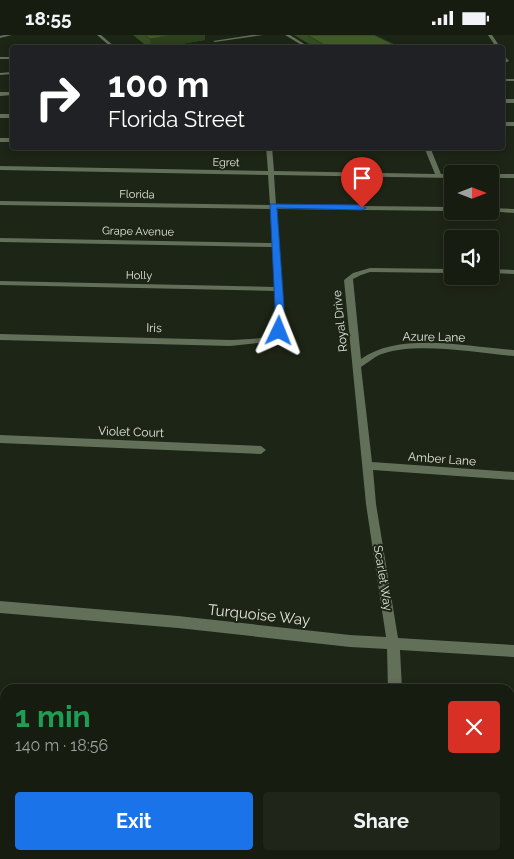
<!DOCTYPE html>
<meta charset="utf-8">
<style>
:root{--surface:#161c10;--page:#1f2519;--text:#f1f3f6;--muted:#9ea19f;--line:#353a30;--accent:#1a73e8}
body{margin:0;font-family:Raleway,sans-serif;background:var(--page);color:var(--text);height:100vh;display:flex;flex-direction:column;font-size:19px;white-space:nowrap}
*{box-sizing:border-box;margin:0}
p{font-size:16px;color:var(--muted)}
.icon{flex:none;width:28px;height:28px;fill:none;stroke:currentColor;stroke-width:2;stroke-linecap:round;stroke-linejoin:round}
.map{position:relative;flex:1;overflow:hidden}
.side{position:absolute;left:0px;top:649px;width:515px;height:176px;display:flex;flex-direction:column;background:var(--surface);border-radius:15px 15px 0 0;box-shadow:0 2px 8px #0003,0 0 0 1px var(--line)}
.side>*{flex:none}
.banner{position:absolute;left:10px;top:10px;width:495px;height:105px;border-radius:5px;box-shadow:0 2px 8px #0003,0 0 0 1px var(--line);background:#202124;color:#fff;overflow:hidden}
.needle{width:32px;rotate:90deg}
.fabs{position:absolute;left:444px;top:130px;display:grid;gap:10px}
.fabs a{display:grid;place-items:center;width:55px;height:55px;border-radius:5px;background:var(--surface);box-shadow:0 2px 8px #0003,0 0 0 1px var(--line);font-size:25px}
.pin{position:absolute;display:grid;place-items:center;width:42px;height:42px;color:#fff;margin:-51px -21px;border-radius:50% 50% 50% 0;rotate:-45deg;box-shadow:0 0 5px #0007}
.pin .icon{rotate:45deg}
.me{position:absolute;width:55px;margin:-28px;rotate:2deg;stroke-linejoin:round;filter:drop-shadow(0 0 4px #0008)}
.turn{display:flex;align-items:center;gap:18px;height:105px;padding:0 15px;font-size:22px}
.turn .icon{width:65px;height:65px;stroke-width:2.5}
.turn b{display:block;font-size:35px;line-height:42px}
.round{display:grid;place-items:center;flex:none;width:52px;height:52px;border-radius:5px;background:var(--page)}
.headline{display:flex;align-items:center;justify-content:space-between;height:85px;padding:0 15px}
h1{font-size:30px;font-weight:700;line-height:38px;color:#1e9e55}
.action{display:flex;gap:10px;margin-top:auto;padding:10px 15px}
.action a{flex:1;height:58px;border-radius:5px;background:var(--accent);color:#fff;font-size:20px;font-weight:700;line-height:58px;text-align:center}
.action a+a{background:var(--page);color:var(--text)}
.status{display:flex;justify-content:space-between;align-items:center;height:35px;padding:0 25px;background:var(--surface);direction:ltr}
.status svg{height:14px;fill:currentColor}
.map>svg:first-child{display:block}
</style>
<div class="status"><b>18:55</b><svg viewBox="0 0 49 12"><path d="M0 12V9h3v3zM5 12V6h3v6zM10 12V3h3v9zM15 12V0h3v12zM26 1h20v11H26zM47 4h2v5h-2z"/></svg></div>
<div class="map">
<svg width="514" height="824" viewBox="0 0 514 824">
<rect width="100%" height="100%" fill="#1d2516"/>
<path fill="#834859" d="M0,711L5,712V820H203L202,824H0Z"/>
<g fill="none" stroke-linecap="round" stroke-linejoin="round">
<path stroke="#757c70" stroke-width="4.5" stroke-dasharray="4 4" stroke-linecap="butt" d="M510,733L514,735"/>
<g fill="#626f59" fill-rule="evenodd">
<path d="M4,0H12L0,3V1Z"/>
<path d="M97,0H101L115,12H111Z"/>
<path d="M252,0H263L215,7L213,6Z"/>
<path d="M285,0H290L309,12H305Z"/>
<path d="M488,0H492L500,12H496Z"/>
<path d="M502,18L509,26L502,29V26H505L502,23Z"/>
<rect x="0" y="22" width="12" height="2"/>
</g>
<g fill="#626f59" fill-rule="evenodd">
<path d="M12,37V39L0,40V38Z"/>
<rect x="502" y="44" width="12" height="2"/>
<path d="M0,57H12V60L0,61Z"/>
<rect x="502" y="64" width="12" height="4"/>
<rect x="0" y="79" width="12" height="4"/>
<rect x="502" y="87" width="12" height="4"/>
<rect x="0" y="103" width="12" height="4"/>
<path d="M266,112H272L274,136L435,139L424,112H430L441,139H452V143L274,140L276,170L452,172V176L277,174L284,275L283,295L279,302L267,307L230,311L0,305V299L230,305C277,303 278,305 275,256L0,250V246L275,252L272,212L0,207V203L272,208L270,174L0,170V166L270,170L268,140L0,135V131L268,136Z"/>
<rect x="490" y="139" width="24" height="4"/>
<path d="M490,173L514,174V178L488,176H490Z"/>
<path d="M370,233L452,234V238L370,237L361,240L353,244L361,324C400,296 468,312 514,315V321C477,318 420,307 385,318C376,320 369,327 361,332L372,427L514,437V445L373,435L376,469L398,603L514,610V622L400,615L402,654H388L387,614L350,612L178,593L0,578V566L178,581L350,600L386,602L366,469L344,245L353,238Z"/>
<path d="M490,234L514,235V239L490,238Z"/>
<path d="M0,400L261,411L266,415L261,419L0,408Z"/>
<rect x="386" y="820" width="16" height="4"/>
</g>
</g>
<g fill="#374e22">
<path d="M133,0H205V5L163,12H148Z"/>
<path d="M294,0H374L392,12H314Z"/>
</g>
<g fill="#2d401c">
<path d="M173,0H205V5L163,12H151L150,4Z"/>
<path d="M393,9L392,12H376Z"/>
<path d="M360,10L359,12H348Z"/>
</g>
<g fill="#405b28" stroke="#2d401c">
<path d="M145,0H173L150,4Z"/>
<path d="M307,0H374L393,9L376,12H364L360,10L348,12H328Z"/>
</g>
<path fill="#1a73e8" stroke="#114b97" d="M270,169L362,170L366,173L362,175L277,173L284,272L283,296L279,299L274,296L275,272Z"/>
<g text-anchor="middle" stroke-width="4" stroke-linejoin="round" paint-order="stroke">
<g font-size="11" fill="#e0e6dc" stroke="#1d2516">
<text transform="translate(226 127) rotate(1)" y="4">Egret</text>
<text transform="translate(137 159) rotate(1)" y="4">Florida</text>
<text transform="translate(138 196) rotate(1)" y="4">Grape Avenue</text>
<text transform="translate(139 240) rotate(1)" y="4">Holly</text>
</g>
<g font-size="12" fill="#e0e6dc" stroke="#1d2516">
<text transform="translate(340 286) rotate(-96)" y="4">Royal Drive</text>
<text transform="translate(154 293) rotate(1)" y="4">Iris</text>
<text transform="translate(434 302) rotate(1)" y="4">Azure Lane</text>
<text transform="translate(131 397) rotate(2)" y="4">Violet Court</text>
<text transform="translate(442 424) rotate(4)" y="4">Amber Lane</text>
<text transform="translate(383 543) rotate(81)" y="4">Scarlet Way</text>
</g>
<g font-size="15" fill="#e0e6dc" stroke="#1d2516">
<text transform="translate(259 580) rotate(6)" y="5">Turquoise Way</text>
</g>
</g>
</svg>
<div class="fabs">
<a><svg class="needle" viewBox="-14 -14 28 28"><path d="M0-13l5 13h-10z" fill="#e53935"/><path d="M0 13l5-13h-10z" fill="#9ea19f"/></svg></a>
<a><svg class="icon" aria-label="sound" viewBox="0 0 24 24"><path d="M4 9h4l5-4v14l-5-4H4zM17 9q2 3 0 6"/></svg></a>
</div>
<div class="pin" style="left:362px;top:173px;background:#d93025"><svg class="icon" aria-label="arrive" viewBox="0 0 24 24"><path d="M6 21V4h12l-3 4 3 4H6"/></svg></div>
<svg class="me" style="left:279px;top:296px" viewBox="-20 -20 40 40"><path d="M0-17L14 15 0 8-14 15z" fill="#1a73e8" stroke="#fff" stroke-width="4"/></svg>
<div class="banner">
<div class="turn"><svg class="icon" aria-label="right" viewBox="0 0 24 24"><path d="M7 20v-9h11M14 6l5 5-5 5"/></svg><div><b>100 m</b>Florida Street</div></div>
</div>
<section class="side">
<div class="headline"><div><h1>1 min</h1><p>140 m · 18:56</p></div><a class="round" style="background:#d93025;color:#fff"><svg class="icon" aria-label="close" viewBox="0 0 24 24"><path d="M6 6l12 12M18 6L6 18"/></svg></a></div>
<div class="action"><a>Exit</a><a>Share</a></div>
</section>
</div>
